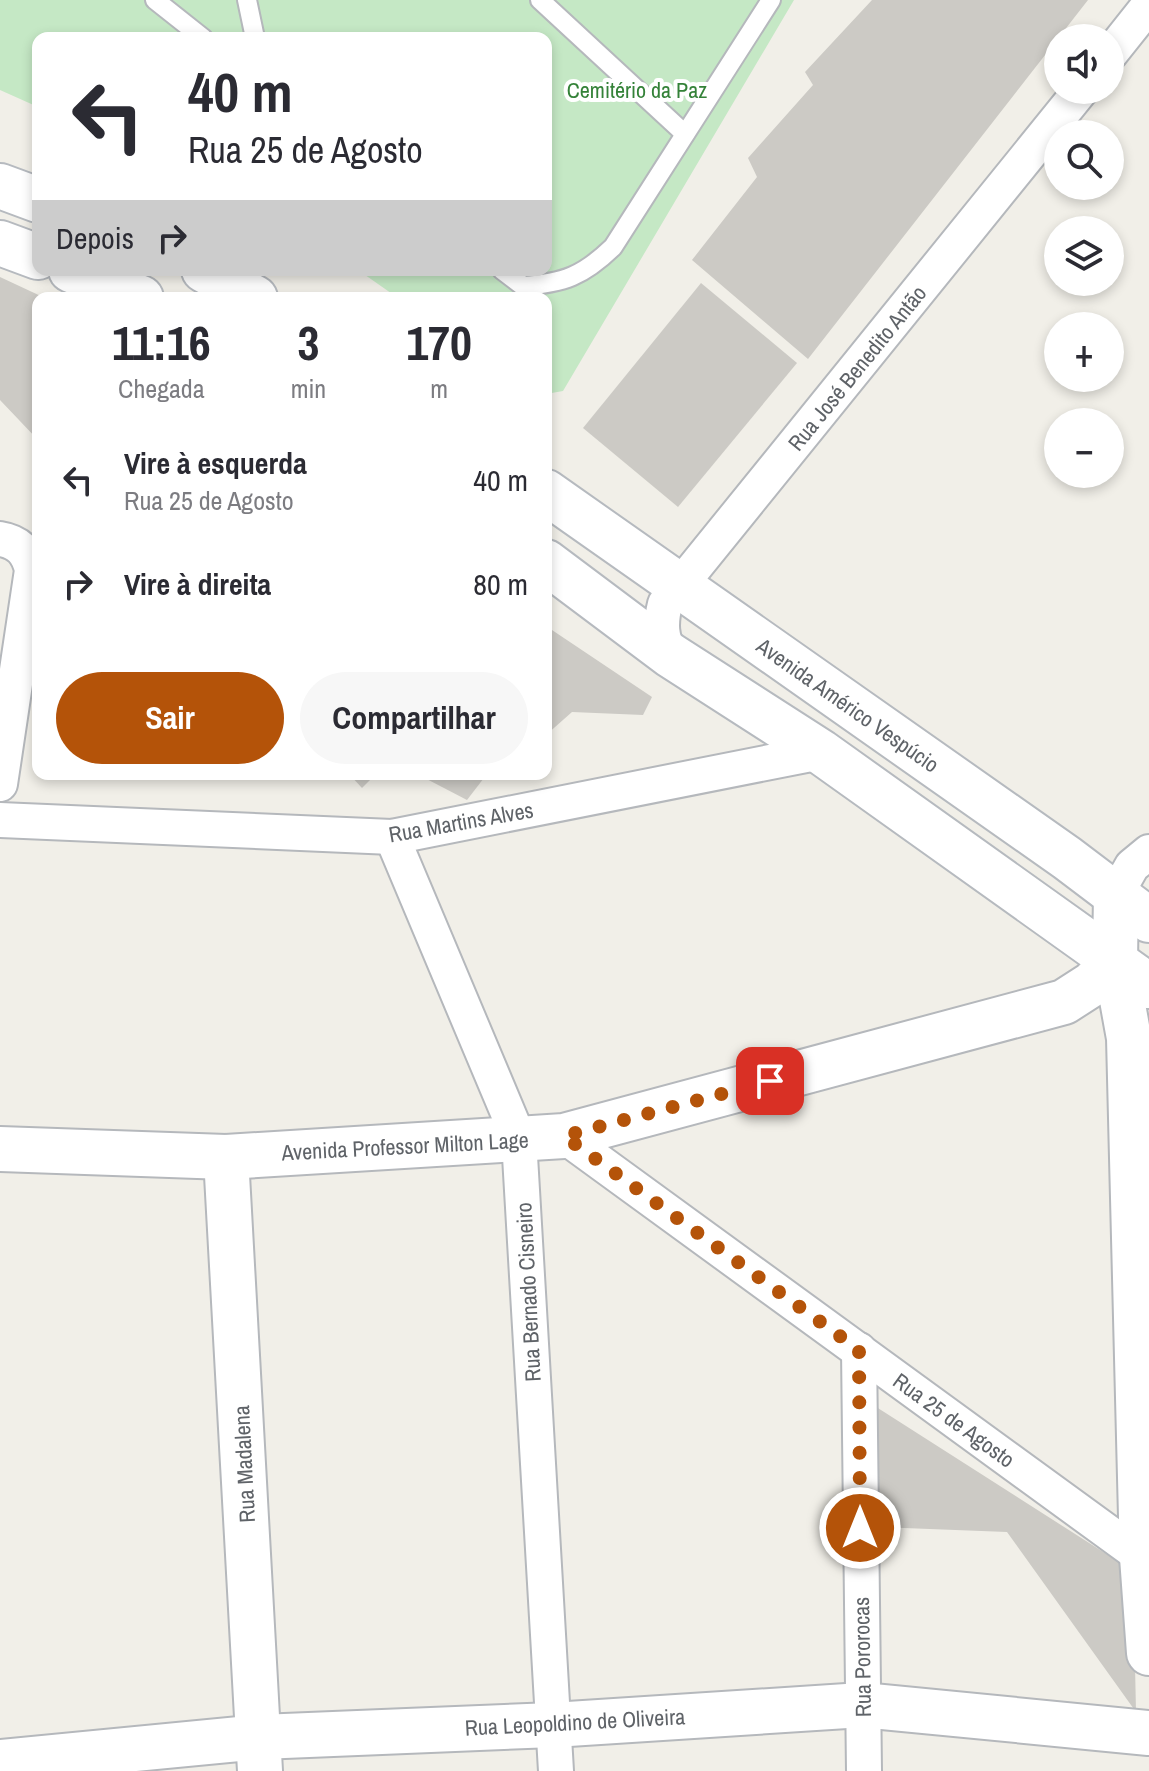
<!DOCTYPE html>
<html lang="pt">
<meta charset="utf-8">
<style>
:root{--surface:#fff;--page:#f7f7f7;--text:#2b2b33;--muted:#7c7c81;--accent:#b45309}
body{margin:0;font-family:"Archivo Narrow",sans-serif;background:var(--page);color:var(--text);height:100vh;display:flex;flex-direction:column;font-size:30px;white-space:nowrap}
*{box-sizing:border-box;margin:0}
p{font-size:26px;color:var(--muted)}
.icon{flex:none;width:44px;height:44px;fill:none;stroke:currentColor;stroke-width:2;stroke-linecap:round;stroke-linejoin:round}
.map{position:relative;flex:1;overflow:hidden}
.panel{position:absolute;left:32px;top:292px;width:520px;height:488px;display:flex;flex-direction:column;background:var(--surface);border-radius:16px;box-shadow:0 4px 12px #0003}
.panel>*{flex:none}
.hud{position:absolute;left:32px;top:32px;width:520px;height:244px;border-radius:16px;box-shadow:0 4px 12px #0003;background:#fff;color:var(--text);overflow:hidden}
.tools{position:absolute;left:1044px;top:24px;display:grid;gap:16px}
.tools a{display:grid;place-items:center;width:80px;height:80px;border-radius:50%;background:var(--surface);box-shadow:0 4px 12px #0003;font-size:40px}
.pin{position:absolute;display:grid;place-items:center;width:68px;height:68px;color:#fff;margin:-34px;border-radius:16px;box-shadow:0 4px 12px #0006}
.me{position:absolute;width:88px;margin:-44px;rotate:0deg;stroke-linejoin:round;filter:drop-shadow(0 0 6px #0008)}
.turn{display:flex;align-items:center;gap:28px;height:168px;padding:0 24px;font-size:36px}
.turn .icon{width:104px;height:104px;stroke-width:2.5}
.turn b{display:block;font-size:56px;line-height:68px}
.then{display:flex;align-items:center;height:76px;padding:0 24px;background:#0003;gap:16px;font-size:30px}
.eta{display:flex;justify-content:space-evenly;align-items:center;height:136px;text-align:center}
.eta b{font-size:48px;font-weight:800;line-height:56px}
.primary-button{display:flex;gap:16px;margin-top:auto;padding:16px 24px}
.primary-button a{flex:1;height:92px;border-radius:48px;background:var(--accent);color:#fff;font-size:32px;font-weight:800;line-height:92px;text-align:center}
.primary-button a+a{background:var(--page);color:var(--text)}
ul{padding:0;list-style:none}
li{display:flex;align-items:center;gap:24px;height:104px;padding:0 24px}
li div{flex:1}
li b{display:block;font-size:30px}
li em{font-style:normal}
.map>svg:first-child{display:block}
</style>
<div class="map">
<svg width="1149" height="1771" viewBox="0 0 1149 1771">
<rect width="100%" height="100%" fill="#f1efe8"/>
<path fill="#c5e8c5" d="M0,0H794L563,391L546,394V298H398L358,270H546V38H38V107L0,90Z"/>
<g fill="#cccac5">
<path d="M872,0H1088L808,359L692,260L757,177L748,158L813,85L805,72Z"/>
<path d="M0,277L45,298H38V440L0,400Z"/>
<path d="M701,283L797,363L678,507L583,428Z"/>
<path d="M546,626L652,697L643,715L572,712L546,735Z"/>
<path d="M349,774H376L362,788Z"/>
<path d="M417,774H487L467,800Z"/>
<path d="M870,1403L1133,1571L1136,1712L1007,1532L878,1527Z"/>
</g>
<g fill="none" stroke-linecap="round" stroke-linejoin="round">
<g stroke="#b5b8bc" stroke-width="22">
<g id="service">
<path d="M155,0L203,38"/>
<path d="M247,0L255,38"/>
<path d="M540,0L685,134"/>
<path d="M502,270L523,286C564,283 583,276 613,247L771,0"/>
</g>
</g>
<g stroke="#b5b8bc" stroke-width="38">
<g id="minor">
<path d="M1110,54L1149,5"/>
<path d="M0,539C19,542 28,552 32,570L0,784"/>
<path d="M670,655C661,637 660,624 665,604L1081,90"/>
<path d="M0,820L392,837L821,752"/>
<path d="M392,837L519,1139L556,1771"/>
<path d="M1116,894L1132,866L1149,852"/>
<path d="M564,1136L1142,1557"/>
<path d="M859,1350L864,1771"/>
</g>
</g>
<g stroke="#b5b8bc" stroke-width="48">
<g id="tertiary">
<path d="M1116,894L1115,961L1129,1038L1142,1557L1149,1653"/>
<path d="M0,1149L226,1157L564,1136L1064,1002L1092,984L1115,961"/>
<path d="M226,1157L260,1771"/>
<path d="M0,1762L260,1737L553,1725L862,1705L1149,1733"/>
</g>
</g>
<g stroke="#b6babf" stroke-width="48">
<g id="secondary">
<path d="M0,186L38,200"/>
<path d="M0,243L38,257"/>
<path d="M71,270L141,298"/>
<path d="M204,270L255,298"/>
<path d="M546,492L1067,858L1149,920"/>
<path d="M546,562L670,655L821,752L1149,986"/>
</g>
</g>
<use href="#service" stroke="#fff" stroke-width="18"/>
<use href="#minor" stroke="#fff" stroke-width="34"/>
<use href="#tertiary" stroke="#fff" stroke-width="44"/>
<use href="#secondary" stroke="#fff" stroke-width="44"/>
</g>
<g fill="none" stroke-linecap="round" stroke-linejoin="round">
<path stroke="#b45309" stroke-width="14" stroke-dasharray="0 25.2" d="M770,1081L564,1136L859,1350L860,1528"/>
</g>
<g text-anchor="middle" stroke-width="8" stroke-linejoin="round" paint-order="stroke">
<g font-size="22" fill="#348238" stroke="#fff">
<text x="637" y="98">Cemitério da Paz</text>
</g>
<g font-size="22" fill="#5f6368" stroke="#fff">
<text transform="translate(857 368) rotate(-51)" y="8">Rua José Benedito Antão</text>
<text transform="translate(848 705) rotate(35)" y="8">Avenida Américo Vespúcio</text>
<text transform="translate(461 822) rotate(-10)" y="8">Rua Martins Alves</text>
<text transform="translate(405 1146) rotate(-3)" y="8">Avenida Professor Milton Lage</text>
<text transform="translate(528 1292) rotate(-93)" y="8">Rua Bernado Cisneiro</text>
<text transform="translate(954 1420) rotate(36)" y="8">Rua 25 de Agosto</text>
<text transform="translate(244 1464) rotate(-93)" y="8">Rua Madalena</text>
<text transform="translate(862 1657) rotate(-91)" y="8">Rua Pororocas</text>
<text transform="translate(575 1722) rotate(-3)" y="8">Rua Leopoldino de Oliveira</text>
</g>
</g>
</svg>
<div class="tools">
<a><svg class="icon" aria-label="sound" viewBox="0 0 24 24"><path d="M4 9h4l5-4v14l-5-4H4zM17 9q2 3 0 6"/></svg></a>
<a><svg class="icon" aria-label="search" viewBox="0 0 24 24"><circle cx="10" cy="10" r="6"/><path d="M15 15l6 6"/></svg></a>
<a><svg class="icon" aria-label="layers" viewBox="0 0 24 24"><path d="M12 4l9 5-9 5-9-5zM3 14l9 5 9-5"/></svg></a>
<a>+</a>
<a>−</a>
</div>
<div class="pin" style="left:770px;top:1081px;background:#d93025"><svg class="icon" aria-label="arrive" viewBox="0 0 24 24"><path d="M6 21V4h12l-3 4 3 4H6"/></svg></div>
<svg class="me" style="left:860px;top:1528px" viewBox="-20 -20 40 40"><circle r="17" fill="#b45309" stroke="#fff" stroke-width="3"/><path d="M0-11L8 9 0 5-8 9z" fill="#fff"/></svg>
<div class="hud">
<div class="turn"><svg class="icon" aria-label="left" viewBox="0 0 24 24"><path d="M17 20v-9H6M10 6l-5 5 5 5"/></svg><div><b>40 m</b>Rua 25 de Agosto</div></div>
<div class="then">Depois<svg class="icon" aria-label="right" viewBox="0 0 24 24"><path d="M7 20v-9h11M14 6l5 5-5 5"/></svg></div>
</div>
<section class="panel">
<div class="eta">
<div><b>11:16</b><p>Chegada</p></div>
<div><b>3</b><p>min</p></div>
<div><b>170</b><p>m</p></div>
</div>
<ul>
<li><svg class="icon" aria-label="left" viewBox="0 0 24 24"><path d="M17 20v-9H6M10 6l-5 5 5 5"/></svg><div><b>Vire à esquerda</b><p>Rua 25 de Agosto</p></div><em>40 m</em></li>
<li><svg class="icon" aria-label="right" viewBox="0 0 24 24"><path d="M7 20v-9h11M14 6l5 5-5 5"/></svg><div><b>Vire à direita</b></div><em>80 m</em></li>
</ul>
<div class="primary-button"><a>Sair</a><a>Compartilhar</a></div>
</section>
</div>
